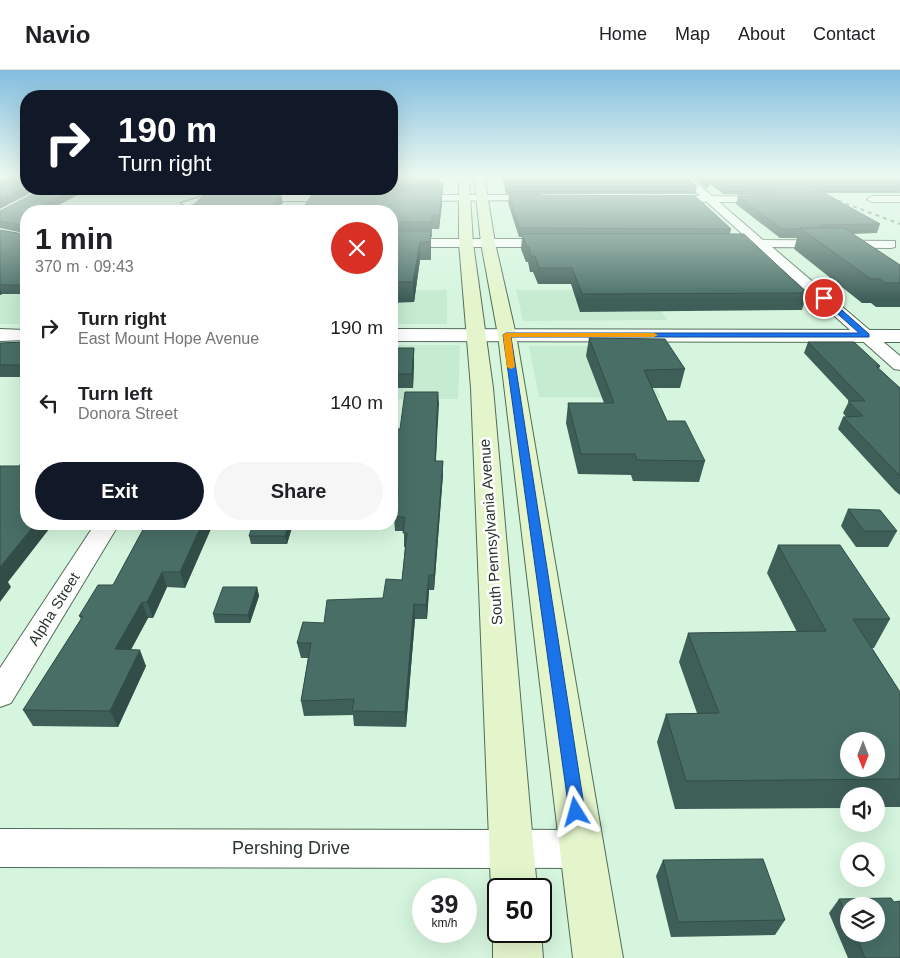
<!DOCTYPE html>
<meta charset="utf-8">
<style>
:root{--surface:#fff;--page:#f6f6f6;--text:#202124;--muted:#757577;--line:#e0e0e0;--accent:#111827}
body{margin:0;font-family:Arial,sans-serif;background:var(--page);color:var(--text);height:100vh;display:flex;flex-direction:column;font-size:19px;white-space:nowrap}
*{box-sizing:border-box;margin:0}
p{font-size:16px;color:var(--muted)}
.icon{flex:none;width:28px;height:28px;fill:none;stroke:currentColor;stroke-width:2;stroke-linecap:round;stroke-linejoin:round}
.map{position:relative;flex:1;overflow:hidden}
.drawer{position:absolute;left:20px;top:135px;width:378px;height:325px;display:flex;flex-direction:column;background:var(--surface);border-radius:20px;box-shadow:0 5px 20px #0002}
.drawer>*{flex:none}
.hud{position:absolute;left:20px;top:20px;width:378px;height:105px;border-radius:20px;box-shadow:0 5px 20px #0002;background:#111827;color:#fff;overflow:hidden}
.needle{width:32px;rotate:180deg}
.controls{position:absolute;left:840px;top:662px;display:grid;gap:10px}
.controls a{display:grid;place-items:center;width:45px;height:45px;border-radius:50%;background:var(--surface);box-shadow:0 5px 20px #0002;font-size:25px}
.speed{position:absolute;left:412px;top:808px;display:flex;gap:10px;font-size:25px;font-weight:700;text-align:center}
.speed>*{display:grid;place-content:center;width:65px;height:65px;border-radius:50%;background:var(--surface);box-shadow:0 5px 20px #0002;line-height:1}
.speed small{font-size:12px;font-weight:400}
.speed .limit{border:2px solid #111;border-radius:8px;background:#fff;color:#111}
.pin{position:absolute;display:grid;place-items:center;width:42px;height:42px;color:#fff;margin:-21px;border:2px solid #fff;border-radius:50%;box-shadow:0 1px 5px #0007}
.me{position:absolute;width:55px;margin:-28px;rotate:352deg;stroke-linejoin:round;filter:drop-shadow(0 0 4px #0008)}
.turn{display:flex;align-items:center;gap:18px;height:105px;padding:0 15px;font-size:22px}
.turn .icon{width:65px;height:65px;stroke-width:2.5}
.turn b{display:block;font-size:35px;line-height:42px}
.round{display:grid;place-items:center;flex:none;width:52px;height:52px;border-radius:26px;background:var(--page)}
.overview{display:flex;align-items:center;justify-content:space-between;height:85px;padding:0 15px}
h1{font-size:30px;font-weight:700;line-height:38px}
.action{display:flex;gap:10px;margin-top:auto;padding:10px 15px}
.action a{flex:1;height:58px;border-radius:30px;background:var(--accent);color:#fff;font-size:20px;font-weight:700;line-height:58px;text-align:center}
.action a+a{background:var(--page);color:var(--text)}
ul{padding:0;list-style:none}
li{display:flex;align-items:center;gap:15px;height:75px;padding:0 15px}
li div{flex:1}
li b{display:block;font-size:19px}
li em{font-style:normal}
header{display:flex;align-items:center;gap:30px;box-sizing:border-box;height:70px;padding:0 25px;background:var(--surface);border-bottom:1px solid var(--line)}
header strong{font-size:24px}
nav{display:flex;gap:28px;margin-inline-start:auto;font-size:18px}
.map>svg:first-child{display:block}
</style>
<header>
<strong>Navio</strong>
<nav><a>Home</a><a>Map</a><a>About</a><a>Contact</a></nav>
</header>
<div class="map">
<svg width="900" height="888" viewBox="0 0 900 888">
<rect width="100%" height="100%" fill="#d5f5de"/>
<g fill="#c5ebd0">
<path d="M26,163V254H0V179Z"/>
<rect x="391" y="220" width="56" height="34"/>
<path d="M516,220H648L667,250L523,251Z"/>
<path d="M391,275H460L458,329H391Z"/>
<path d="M529,276H633L661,328L539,327Z"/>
</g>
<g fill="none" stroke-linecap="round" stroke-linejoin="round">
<g stroke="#506c58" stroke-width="2">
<g id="minor">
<path d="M679,106H688L712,126L770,127L772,129L767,132H719L763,170L895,171V177L891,178L772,177L900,286V300L894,299L757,177L716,176L714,173L720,169L749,170L707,132L663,131L661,129L666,126H700Z"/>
<path d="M207,125H340L345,128L340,131H207L186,136L181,133Z"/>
<path d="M540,125L545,128L543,130L409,131L404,128L409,125Z"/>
<path d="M900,126V132H872L867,129L872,126Z"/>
<path d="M391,169H554L560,173L554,177H391Z"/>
<path d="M95,454H119L11,633L0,637V598Z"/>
<path d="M0,759L582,760L596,765L601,779L596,793L582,798L0,797Z"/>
</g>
</g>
<g stroke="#506c58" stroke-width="2">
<g id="tertiary">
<path d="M0,259L26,260V270L0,271Z"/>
<path d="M391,259L900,260V272L391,271Z"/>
</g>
</g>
<g stroke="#506c58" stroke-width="2">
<g id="secondary">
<path d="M474,106H484L495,173L516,265L623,888H573L498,265L481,173Z"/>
<path d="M464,107L469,110L473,173L493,318L537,819H499V836L491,819L471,318L459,173V110Z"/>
<path d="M499,846V861H541L543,888H493V861Z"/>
</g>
</g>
<use href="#minor" fill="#fff" fill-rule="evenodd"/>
<use href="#tertiary" fill="#fff" fill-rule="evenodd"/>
<use href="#secondary" fill="#e4f5cc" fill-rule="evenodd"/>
<path stroke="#798e7f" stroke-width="2" stroke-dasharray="4 4" stroke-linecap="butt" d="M823,125L900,154"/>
</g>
<g fill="#3e5f58" fill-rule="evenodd">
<path d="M391,106L443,113V124H442V133L439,159H432V167H431V190H420L414,232L391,233V141L321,120V119H391Z"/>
<path d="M502,106H685L697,116L695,124H506Z"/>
<path d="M691,106H900V123H825L880,154L877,163L852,164L900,195V237H876L871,233H862L794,179L797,168H780L736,134L738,126H769L723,124L710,114L706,119Z"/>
<path d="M89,119L47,141H26V224H2L0,225V160L23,164V163L0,158V141Z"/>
<path d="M216,119H294L290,123H217Z"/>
<path d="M509,125L731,159L730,164L807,223L802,240L580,242L571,214H538L533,202H530L528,192H526L521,179L522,167H519L508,133Z"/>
<path d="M589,268L685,299L680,318H652L667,351L705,391L699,412L633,411L631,405L578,404L566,353L568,333H604L586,286Z"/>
<path d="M26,272V307H0V273Z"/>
<path d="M808,272L880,296L879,299L900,318V425L895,421L838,359L843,347H846L843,343L849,331L804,283Z"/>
<path d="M391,278H414V291L413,318H391Z"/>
<path d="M438,322L436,391L443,404L434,520H429L427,549H415L406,657L354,656L353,645L304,646L301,631L308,588H301L297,573L324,553L383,528L402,510L405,477H404V461H395L394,447L396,433H391V359H400Z"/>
<path d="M848,439L897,461L888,477H856L841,456Z"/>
<path d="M146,454H213L185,518L167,517L153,548H148L131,580L146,596L118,657L33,656L23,640L81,549L79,546L113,515Z"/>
<path d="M293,454L287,474H251L249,466Z"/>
<path d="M778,475L890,549L874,578H872L900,622V737H876V726H849V738L675,739L657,672L666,644L697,643L679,592L688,563L797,562L767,503Z"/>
<path d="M257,517L259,526L250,553H215L213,544Z"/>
<path d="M663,790L785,850L775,865L671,867L656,806Z"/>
<path d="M839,829L894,832L900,888H848L829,843ZM849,836L876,864H849Z"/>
</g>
<g fill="#324d47">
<path d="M712,107L710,114L706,119L708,111Z"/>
<path d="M26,117V119H38L0,139V130Z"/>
<path d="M74,119H89L47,141H31Z"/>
<path d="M290,119H294L290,123Z"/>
<path d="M442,120V133L439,159V145Z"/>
<path d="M281,124L283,133L276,141H267Z"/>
<path d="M431,161V190L430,172Z"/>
<path d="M420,172V190L414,232L413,212Z"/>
<path d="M0,218L2,224L0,225Z"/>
<path d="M414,278V291L413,318L412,304Z"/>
<path d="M438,322L439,334L435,404V391Z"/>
<path d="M443,391V404L434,520V505Z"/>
<path d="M35,454H53L8,512L11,517L0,532V497Z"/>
<path d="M202,454H213L185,518L180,502Z"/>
<path d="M289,454H293L287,474L285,466Z"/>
<path d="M162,502L167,517L153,548L147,532Z"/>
<path d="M429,505V520L427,549L426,535Z"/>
<path d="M257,517L259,526L250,553L248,545Z"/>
<path d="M142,532L148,548L122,595L115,579Z"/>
<path d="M414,534L415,549L406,657L405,642Z"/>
<path d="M140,580L146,596L118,657L110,641Z"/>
</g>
<g fill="#486e66" stroke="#324d47" fill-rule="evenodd">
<path d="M0,106H26V117L0,130Z"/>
<path d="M391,106H439L438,113H443V116H391Z"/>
<path d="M504,106H685L697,116H506Z"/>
<path d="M701,106H900V116H811L880,154L819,155L824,158H800V159H782L738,126H769L776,121L773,118L725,116L712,107L708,111Z"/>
<path d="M43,119H74L31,141H26V215H0V160L23,164L25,156L0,151V141Z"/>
<path d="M315,120H442L439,145H432V152H392L393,149H391V141H301Z"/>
<path d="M205,124H281L267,141H187Z"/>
<path d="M509,125L695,126L731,159L519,158Z"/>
<path d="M800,158H844L900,195V213H885L880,209H871Z"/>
<path d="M391,161H431L430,172H420L413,212H391Z"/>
<path d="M522,164H744L807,223L582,224L572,198H539L535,186H531L529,177H527Z"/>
<path d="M589,268L665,269L685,299L644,300L667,351H685L705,391L637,390L635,384H581L568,333H614Z"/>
<path d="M26,272V295H0V273Z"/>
<path d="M808,272H854L880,296H876L900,318V406L843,347L863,346L848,331H865Z"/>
<path d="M391,278H414L412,304H391Z"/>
<path d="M405,322H438L435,391H443L434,505H429L426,535L414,534L405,642L352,641L354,629L301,631L311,573H297L303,552L324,553L327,530L383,528L386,509L402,510L407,463H403L405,447H394L398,419H391V359H400Z"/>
<path d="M26,388V454H35L0,497V396H19Z"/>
<path d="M848,439L880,440L897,461H864Z"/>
<path d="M146,454H202L180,502H162L147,532H142L115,579L140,580L110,641L23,640L83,546H79L98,515H113Z"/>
<path d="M253,454H289L285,466H249Z"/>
<path d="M778,475H840L890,549H853L900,622V709L686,711L666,644L719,643L688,563L826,561ZM849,671H876V699H849Z"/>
<path d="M223,517H257L248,545L213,544Z"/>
<path d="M763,789L785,850L678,852L663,790Z"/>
<path d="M891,828L894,832L900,831V888H865L855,864H876V836H849V850L839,829Z"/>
</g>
<linearGradient id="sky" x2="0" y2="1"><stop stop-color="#82bddf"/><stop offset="0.46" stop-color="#ecfaf0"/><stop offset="1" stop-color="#ecfaf0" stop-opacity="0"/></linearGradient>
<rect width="900" height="230" fill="url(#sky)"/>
<path fill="#1a73e8" stroke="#114b97" d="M821,226H826L869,264V267H511L585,742L583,748L576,751L570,748L503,265L506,263H859L821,229Z"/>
<path fill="#f59e0b" d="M506,263H654L658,265L654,267H511L515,297L511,299L507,297L503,265Z"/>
<g text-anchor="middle" stroke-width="5" stroke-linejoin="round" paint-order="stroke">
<g font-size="15" fill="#2a362d" stroke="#fff">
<text transform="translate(491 462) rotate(-94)" y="5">South Pennsylvania Avenue</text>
<text transform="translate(54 539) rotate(-58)" y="5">Alpha Street</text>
</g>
<g font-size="18" fill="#2a362d" stroke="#fff">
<text x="291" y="784">Pershing Drive</text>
</g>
</g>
</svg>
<div class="controls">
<a><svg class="needle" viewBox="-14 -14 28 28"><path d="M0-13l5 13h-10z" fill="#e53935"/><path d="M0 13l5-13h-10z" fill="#757577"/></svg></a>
<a><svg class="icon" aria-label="sound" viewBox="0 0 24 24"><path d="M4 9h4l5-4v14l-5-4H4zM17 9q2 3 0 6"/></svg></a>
<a><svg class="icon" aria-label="search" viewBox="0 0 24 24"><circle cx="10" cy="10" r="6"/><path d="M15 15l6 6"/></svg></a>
<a><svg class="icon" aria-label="layers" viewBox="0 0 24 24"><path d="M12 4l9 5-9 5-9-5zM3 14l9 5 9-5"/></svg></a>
</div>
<div class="speed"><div>39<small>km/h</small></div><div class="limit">50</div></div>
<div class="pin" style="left:824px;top:228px;background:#d93025"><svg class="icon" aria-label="arrive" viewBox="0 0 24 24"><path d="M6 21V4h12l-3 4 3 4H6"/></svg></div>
<svg class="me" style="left:576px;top:742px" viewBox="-20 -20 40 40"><path d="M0-17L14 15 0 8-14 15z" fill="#1a73e8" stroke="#fff" stroke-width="4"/></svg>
<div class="hud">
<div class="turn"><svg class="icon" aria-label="right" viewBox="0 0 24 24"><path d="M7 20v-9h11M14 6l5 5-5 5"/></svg><div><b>190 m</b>Turn right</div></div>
</div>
<section class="drawer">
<div class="overview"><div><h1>1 min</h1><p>370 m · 09:43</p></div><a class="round" style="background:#d93025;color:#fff"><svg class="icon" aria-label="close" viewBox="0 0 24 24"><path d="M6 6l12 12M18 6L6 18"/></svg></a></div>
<ul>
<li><svg class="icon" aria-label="right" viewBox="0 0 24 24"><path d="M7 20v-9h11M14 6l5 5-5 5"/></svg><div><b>Turn right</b><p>East Mount Hope Avenue</p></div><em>190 m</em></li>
<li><svg class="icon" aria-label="left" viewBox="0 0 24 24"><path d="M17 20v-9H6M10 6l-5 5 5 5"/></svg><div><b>Turn left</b><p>Donora Street</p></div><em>140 m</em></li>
</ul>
<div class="action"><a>Exit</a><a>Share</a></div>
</section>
</div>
